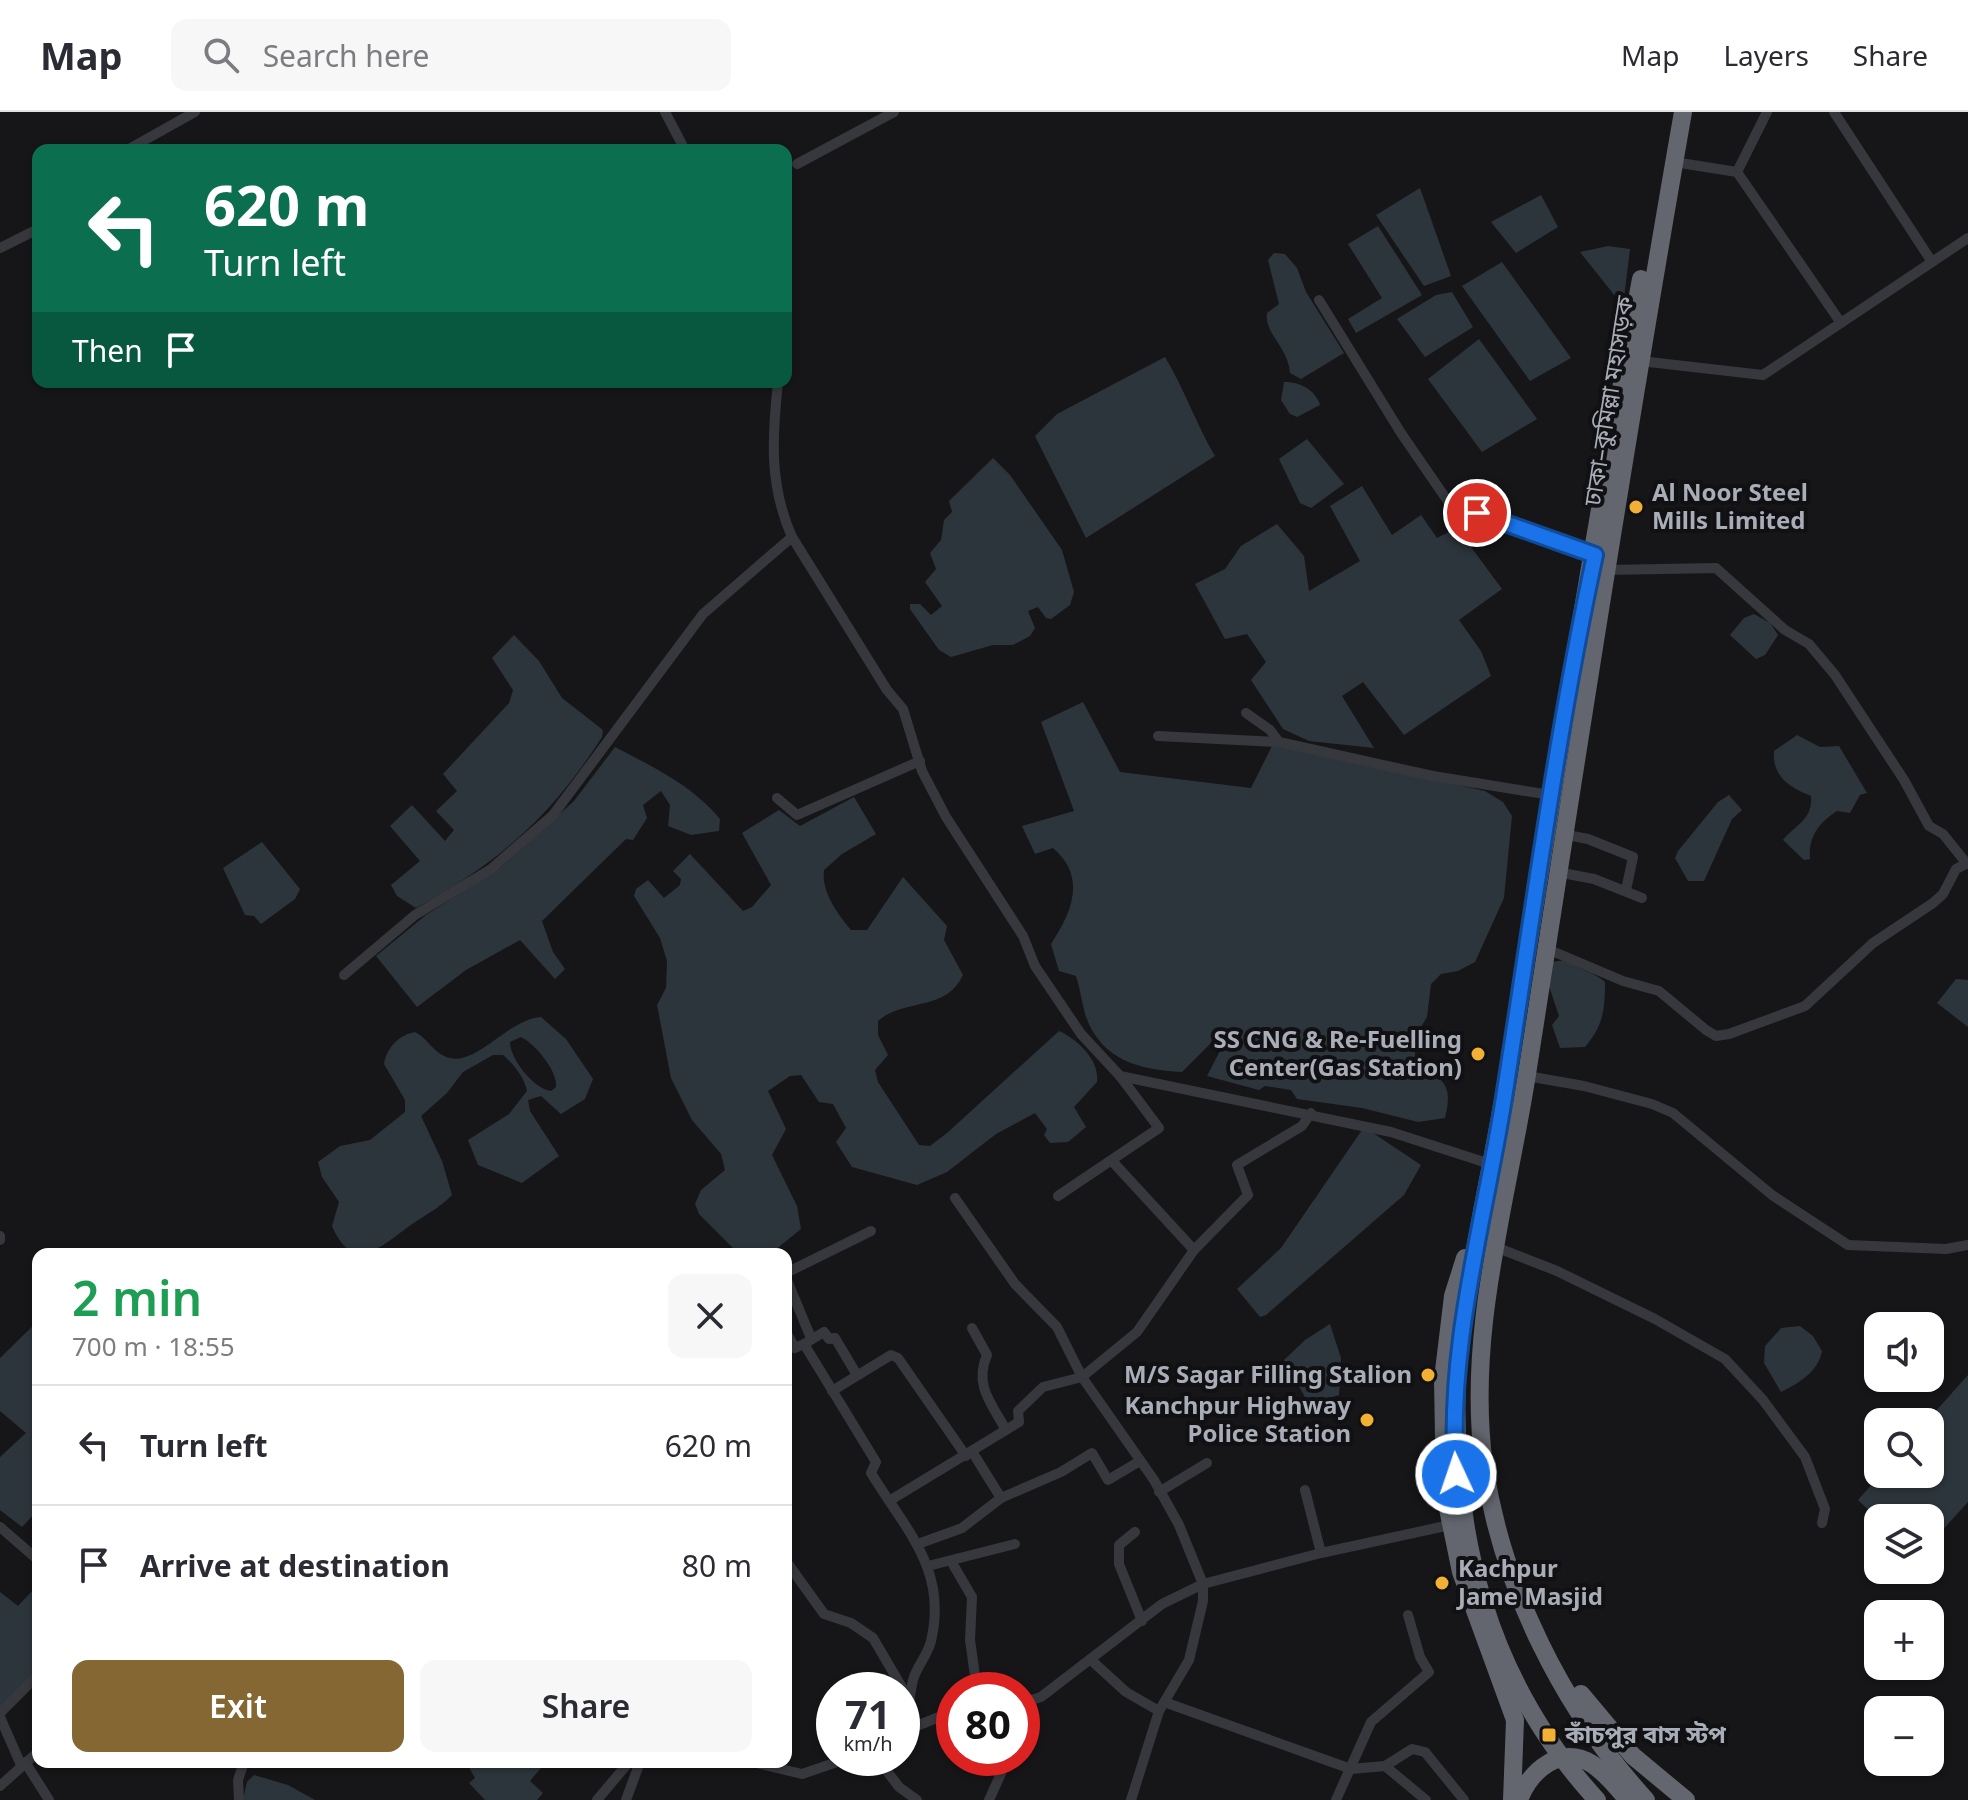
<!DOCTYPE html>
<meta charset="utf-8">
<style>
:root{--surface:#fff;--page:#f7f7f7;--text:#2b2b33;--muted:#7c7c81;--line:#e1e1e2;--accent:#856733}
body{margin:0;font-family:"Noto Sans","Noto Sans Bengali",sans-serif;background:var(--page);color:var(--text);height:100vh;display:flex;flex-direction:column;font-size:30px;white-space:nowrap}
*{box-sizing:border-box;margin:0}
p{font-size:26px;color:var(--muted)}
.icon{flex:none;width:44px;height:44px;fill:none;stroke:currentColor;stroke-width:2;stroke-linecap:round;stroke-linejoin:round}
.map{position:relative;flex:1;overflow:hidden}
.panel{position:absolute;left:32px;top:1136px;width:760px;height:520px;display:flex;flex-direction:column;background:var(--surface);border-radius:16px;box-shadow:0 2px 6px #0004}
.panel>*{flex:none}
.guide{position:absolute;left:32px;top:32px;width:760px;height:244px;border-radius:16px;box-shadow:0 2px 6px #0004;background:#0b6e4f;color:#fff;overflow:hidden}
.buttons{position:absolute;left:1864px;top:1200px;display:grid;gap:16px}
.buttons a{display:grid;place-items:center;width:80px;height:80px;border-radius:16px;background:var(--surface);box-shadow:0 2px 6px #0004;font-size:40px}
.speed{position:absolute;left:816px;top:1560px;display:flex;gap:16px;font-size:40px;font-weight:700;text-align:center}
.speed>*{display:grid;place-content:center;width:104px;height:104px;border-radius:50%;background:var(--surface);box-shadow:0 2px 6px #0004;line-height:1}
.speed small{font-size:20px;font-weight:400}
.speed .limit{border:12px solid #d22;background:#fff;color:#111}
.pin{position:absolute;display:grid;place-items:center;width:68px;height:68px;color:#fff;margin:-34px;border:4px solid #fff;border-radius:50%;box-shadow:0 2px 8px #0007}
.me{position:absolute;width:88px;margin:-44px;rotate:357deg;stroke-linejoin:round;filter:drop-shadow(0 0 6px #0008)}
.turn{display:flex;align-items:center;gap:28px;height:168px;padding:0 40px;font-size:36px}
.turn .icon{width:104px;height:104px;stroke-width:2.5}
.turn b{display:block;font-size:56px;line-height:68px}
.then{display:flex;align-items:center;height:76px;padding:0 40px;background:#0003;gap:16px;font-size:30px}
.round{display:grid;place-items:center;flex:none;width:84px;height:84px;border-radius:16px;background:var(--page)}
.summary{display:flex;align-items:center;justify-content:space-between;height:136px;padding:0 40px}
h1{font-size:48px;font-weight:600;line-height:60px;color:#1e9e55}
.action{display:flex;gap:16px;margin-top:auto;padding:16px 40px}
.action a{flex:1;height:92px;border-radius:16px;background:var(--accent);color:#fff;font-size:32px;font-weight:600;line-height:92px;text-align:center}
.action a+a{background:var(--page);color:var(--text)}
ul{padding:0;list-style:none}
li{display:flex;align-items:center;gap:24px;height:120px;padding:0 40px;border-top:2px solid var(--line)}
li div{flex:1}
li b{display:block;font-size:30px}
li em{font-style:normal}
header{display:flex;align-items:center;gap:48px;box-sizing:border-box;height:112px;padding:0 40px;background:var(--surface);border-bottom:2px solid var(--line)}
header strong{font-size:38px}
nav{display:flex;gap:44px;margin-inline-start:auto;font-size:28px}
.search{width:560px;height:72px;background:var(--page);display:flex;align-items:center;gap:20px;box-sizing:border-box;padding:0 28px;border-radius:16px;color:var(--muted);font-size:30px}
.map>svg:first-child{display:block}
</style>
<header>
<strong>Map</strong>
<div class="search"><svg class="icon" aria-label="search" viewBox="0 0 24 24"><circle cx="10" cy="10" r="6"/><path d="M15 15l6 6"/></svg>Search here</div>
<nav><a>Map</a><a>Layers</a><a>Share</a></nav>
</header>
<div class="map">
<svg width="1968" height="1688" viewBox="0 0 1968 1688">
<rect width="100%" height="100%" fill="#161618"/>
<g fill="#2c353c" fill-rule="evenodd">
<path d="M1420,76L1451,164L1424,174L1376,103Z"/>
<path d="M1541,83L1558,115L1516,141L1491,110Z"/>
<path d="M1378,114L1422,183L1356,221L1348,207L1382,186L1348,132Z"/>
<path d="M1608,134L1630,137L1623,194L1580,140Z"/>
<path d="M1274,141L1285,142L1297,156L1306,180L1344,241L1301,267L1290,261C1288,234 1264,222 1267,201L1279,192L1268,148Z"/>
<path d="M1502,150L1571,246L1530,269L1462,174Z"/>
<path d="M1452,180L1473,215L1425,245L1397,207L1436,183Z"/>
<path d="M1479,227L1537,307L1482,340L1428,267Z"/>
<path d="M1165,245C1185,278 1196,312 1215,344L1086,426L1035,324L1057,302Z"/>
<path d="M1284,270C1299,270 1315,277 1320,293L1297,305L1290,302L1281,288Z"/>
<path d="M1307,327L1344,372L1311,396L1300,391L1279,347Z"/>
<path d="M993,346L1010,363L1062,438L1074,480L1070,493L1051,507L1046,506L1038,495L1028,499L1035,516L1030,524L1013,533H993L951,545L939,538L910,497V492H920L931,503L942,494L925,470L936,457L930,441L941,428L944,408L952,400L949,389Z"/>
<path d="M1362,374L1392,423L1421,403L1437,426L1451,419L1471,435L1502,477L1459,508L1481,539L1491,564L1404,623L1363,570L1342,584L1374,636L1309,629L1283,617L1251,568L1266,550L1247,522L1225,527L1195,472L1225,457L1241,434L1277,412L1304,444L1309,479L1360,449L1330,394Z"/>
<path d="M1754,502L1770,511L1778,523L1765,543L1756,547L1730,523L1744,506Z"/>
<path d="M514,523L539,549L562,586L603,618L602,625C551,705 499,750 416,796L397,784L391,773L420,749L390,714L412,693L445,729L454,718L436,699L457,679L443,662L509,591L513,578L492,546Z"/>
<path d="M1083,590L1120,660L1251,676L1273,632L1485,679L1503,690L1512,704L1504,786L1475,850L1458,859L1441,862L1431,872L1427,905L1415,925V949C1442,969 1454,969 1445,1006L1418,1010L1362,996L1297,987L1291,978L1265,974L1259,978L1207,964L1221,937L1211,931L1182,960C1139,958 1102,948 1086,905C1083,895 1080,877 1076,864L1059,859L1051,832C1072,800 1087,765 1053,736L1035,742L1022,714L1074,699L1041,610Z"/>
<path d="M1797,623L1820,635L1839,634L1867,681L1860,683L1850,701L1837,699C1820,710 1808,724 1810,747L1804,748L1783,728C1796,712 1813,708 1811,684C1790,675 1772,665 1774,639Z"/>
<path d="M615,635C653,655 692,673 720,707L719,719L691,723L668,714L670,693L661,679L643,693L647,706L633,728L626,727L542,809L553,840L565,857L555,867L520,828L466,858L417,895L376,844L426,803L501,755L574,689Z"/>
<path d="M1729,683L1742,698L1732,707L1704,769H1688L1675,746L1678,739L1718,690Z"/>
<path d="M854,685L876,722L842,742L824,758C821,780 838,802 851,818H867L903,765L947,814L944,828L963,863C946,900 904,886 878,909V923L888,943L875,958L878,970L919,1033L930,1034L947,1021L1059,919C1077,927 1100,948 1097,970L1074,995L1086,1015L1068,1030L1050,1031L1044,1023L1047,1017L1035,1001L996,1022L947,1060L917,1073L852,1055L836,1030L846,1016L833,992L819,990L801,963L790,964L768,979L786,1017L772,1043L797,1094L801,1117L770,1142H739L699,1102L695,1092L701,1078L725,1058L721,1042L692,1008L671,966L657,893L666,876L667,849L660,826L634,784L636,777L648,768L664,786L680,773L681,767L673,759L690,742L743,799L752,795L771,773L742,721L779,698L800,714Z"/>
<path d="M262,730L300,777L295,787L261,812L254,804L245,803L223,756Z"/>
<path d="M1566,848C1579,858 1592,859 1605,870C1605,898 1603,914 1585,935L1560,936L1552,913L1559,904L1545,862L1552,850Z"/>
<path d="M1956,867L1968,868V915L1937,891Z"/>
<path d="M541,905L566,927L593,967L585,987L561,1002L541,984L528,988L530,999L559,1044L522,1071L478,1053L468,1028L509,1002L527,979C524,964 514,953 503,943H493L463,960L447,981L421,1004L442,1049L452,1083C441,1095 425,1103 411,1113C382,1133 354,1165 332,1114L339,1090L322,1065L318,1050L340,1034L370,1028L405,1000V988L384,952C387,935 399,923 415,920C429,927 433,942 450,946C477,953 509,907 541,905ZM521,925C535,932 558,959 556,975L551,979C534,977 510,947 510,930Z"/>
<path d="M1364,1015L1421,1053L1404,1083L1266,1203L1260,1205L1237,1177L1281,1136Z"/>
<path d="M38,1209V1398L22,1415L0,1398V1345L26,1321L0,1299V1246Z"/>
<path d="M1330,1212L1341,1246L1339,1283L1309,1292L1284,1248L1305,1228Z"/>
<path d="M1800,1214L1813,1224L1822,1239C1818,1260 1799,1271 1781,1280L1764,1251L1765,1234L1781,1216Z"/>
<path d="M1968,1263V1390L1930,1432V1406L1878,1407L1858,1388L1881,1362H1930V1310H1926Z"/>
<path d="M38,1473V1558L0,1600V1480L18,1494Z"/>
<path d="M466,1650H546L530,1669L543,1681L537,1688H485L469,1671L475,1666Z"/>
<path d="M254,1663L288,1673L315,1688H243L247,1670Z"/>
</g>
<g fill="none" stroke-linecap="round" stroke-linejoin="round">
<g stroke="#37383d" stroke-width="10">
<path d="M665,0L685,38"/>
<path d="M1767,0L1737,60L1841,211"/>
<path d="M127,38L195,0"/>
<path d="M1674,50L1737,60"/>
<path d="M797,52L894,0"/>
<path d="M0,136L38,117"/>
<path d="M1932,150L1968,126"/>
<path d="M1319,188L1401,321L1447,388L1595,443"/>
<path d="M1640,249L1763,263L1932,150L1834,0"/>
<path d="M778,270C772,326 769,373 792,425"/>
<path d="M1606,458L1716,456L1785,518L1809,532L1835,563L1904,668L1929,714L1943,722L1967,752"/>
<path d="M1246,601L1270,618L1279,630L1433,664L1550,683"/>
<path d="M1158,624L1279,630"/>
<path d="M777,686L797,703L920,649"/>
<path d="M1562,722L1588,727L1633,745L1626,778"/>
<path d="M1557,760L1594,767L1642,786"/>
<path d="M1545,836L1623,869L1659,879L1706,918L1716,924L1729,922L1805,894L1873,831L1933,791L1943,782L1956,757L1968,751"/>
<path d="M344,863L415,803L491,757L553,703L703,502L792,425L887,578L903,597L922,659L946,705L1023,824L1035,854L1081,922L1120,964L1391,1020L1490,1052"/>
<path d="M1527,964L1584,974L1652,992L1673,1001L1772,1083L1848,1133L1946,1137L1968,1133"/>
<path d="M1112,1049L1194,1138"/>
<path d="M1058,1084L1159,1016L1120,964"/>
<path d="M955,1086L1015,1172L1057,1215L1082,1265L1154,1368L1179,1413L1203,1472V1489L1189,1548L1159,1599L1131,1688"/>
<path d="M0,1124V1128"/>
<path d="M1498,1136L1557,1159L1655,1207L1725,1247L1763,1288L1805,1345L1825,1397L1822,1411"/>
<path d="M786,1161L871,1119"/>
<path d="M786,1166L811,1226"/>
<path d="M972,1216L987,1243C974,1273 991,1291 1006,1318"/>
<path d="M786,1220L795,1236L804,1232"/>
<path d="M857,1263L835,1226L829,1227L824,1220L804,1232L876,1350L871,1361C906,1418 948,1458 931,1529C928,1543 916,1555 913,1568C909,1584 908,1602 906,1618"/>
<path d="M832,1279L891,1243L898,1246L966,1344"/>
<path d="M1305,1378L1321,1441"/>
<path d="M1159,1380L1207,1351"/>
<path d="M1001,1386L1061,1360L1092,1341L1108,1368L1140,1349"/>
<path d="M889,1389L1019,1310L1018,1299L1043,1275L1082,1265L1137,1220L1194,1138L1248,1083L1237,1053L1302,1014L1311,1001"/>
<path d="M0,1415L38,1448"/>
<path d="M1135,1420L1119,1433V1452L1142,1509"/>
<path d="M918,1432L962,1416L1001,1386L973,1341"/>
<path d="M786,1449L824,1502L851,1511L873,1526L910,1589"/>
<path d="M951,1449L972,1485L970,1528L977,1578"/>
<path d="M928,1454L1015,1432"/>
<path d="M1091,1548L1126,1580L1159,1599"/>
<path d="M1022,1591L1041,1585L1162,1492L1203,1472L1321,1441L1450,1413"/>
<path d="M1167,1591L1351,1657L1385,1654L1426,1688"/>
<path d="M0,1601L38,1563"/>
<path d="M0,1605L21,1653"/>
<path d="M904,1619L954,1599"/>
<path d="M877,1646L899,1675L917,1688"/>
<path d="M25,1650L49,1688"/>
<path d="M752,1650L802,1662L849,1646"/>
<path d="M1385,1654L1412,1637L1425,1640L1464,1688"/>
<path d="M0,1674L38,1640"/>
<path d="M239,1688L238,1668L244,1650"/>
<path d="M597,1688L629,1650"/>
<path d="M626,1688L640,1650"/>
<path d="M989,1688L1008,1646"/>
<path d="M1336,1688L1371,1610L1429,1560L1420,1545L1408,1503"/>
</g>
<g stroke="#63666e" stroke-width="18">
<path d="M1465,1146L1453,1184L1443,1267L1445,1382L1461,1460L1515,1608L1512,1688"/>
<path d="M1457,1264C1467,1157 1493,1054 1510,948C1551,687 1593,426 1641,167"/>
<path d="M1581,1582L1633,1644L1686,1688"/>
<path d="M1519,1688C1530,1659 1560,1632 1592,1652C1606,1661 1617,1676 1628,1688"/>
<path d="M1646,1688C1563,1597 1502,1475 1484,1353C1466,1222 1507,1090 1527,962C1577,641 1627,320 1683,0"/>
</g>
<path stroke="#63666e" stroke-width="18" d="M1457,1264C1451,1423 1487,1568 1597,1688"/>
</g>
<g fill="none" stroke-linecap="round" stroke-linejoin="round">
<g stroke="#114b97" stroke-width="20">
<path id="route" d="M1456,1362C1447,1235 1483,1115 1503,992C1532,809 1556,624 1595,443L1477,401"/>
</g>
<use href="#route" stroke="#1a73e8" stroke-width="14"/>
</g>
<g fill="#f2b134" stroke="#111113" stroke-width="3">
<circle cx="1636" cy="395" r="8"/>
<circle cx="1478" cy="942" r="8"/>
<circle cx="1428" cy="1263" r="8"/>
<circle cx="1367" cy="1308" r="8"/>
<circle cx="1442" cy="1471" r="8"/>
<rect x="1541" y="1615" width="16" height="16" rx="4"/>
</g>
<g text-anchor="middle" stroke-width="8" stroke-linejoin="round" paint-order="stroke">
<g font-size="24" fill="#a8adb8" stroke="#111113">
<text transform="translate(1609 289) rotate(-81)" y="8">ঢাকা–কুমিল্লা মহাসড়ক</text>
</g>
<g font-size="24" font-weight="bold" fill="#a8adb8" stroke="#111113" text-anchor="start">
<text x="1652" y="389">Al Noor Steel<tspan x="1652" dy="28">Mills Limited</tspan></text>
<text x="1462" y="936" text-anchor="end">SS CNG &amp; Re-Fuelling<tspan x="1462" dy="28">Center(Gas Station)</tspan></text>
<text x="1412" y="1271" text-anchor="end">M/S Sagar Filling Stalion</text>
<text x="1351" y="1302" text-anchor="end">Kanchpur Highway<tspan x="1351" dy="28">Police Station</tspan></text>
<text x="1458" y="1465">Kachpur<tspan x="1458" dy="28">Jame Masjid</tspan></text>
<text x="1565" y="1631">কাঁচপুর বাস স্টপ</text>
</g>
</g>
</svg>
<div class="buttons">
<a><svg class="icon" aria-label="sound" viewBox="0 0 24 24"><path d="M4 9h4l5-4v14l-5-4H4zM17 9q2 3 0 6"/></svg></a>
<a><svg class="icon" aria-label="search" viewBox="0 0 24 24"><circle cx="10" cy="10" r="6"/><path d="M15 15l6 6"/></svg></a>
<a><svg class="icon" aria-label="layers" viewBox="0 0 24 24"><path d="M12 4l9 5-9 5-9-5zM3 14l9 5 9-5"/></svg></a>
<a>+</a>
<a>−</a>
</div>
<div class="speed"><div>71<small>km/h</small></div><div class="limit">80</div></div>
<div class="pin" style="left:1477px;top:401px;background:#d93025"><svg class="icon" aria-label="arrive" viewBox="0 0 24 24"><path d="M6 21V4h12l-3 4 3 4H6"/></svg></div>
<svg class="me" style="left:1456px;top:1362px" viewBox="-20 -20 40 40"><circle r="17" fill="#1a73e8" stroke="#fff" stroke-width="3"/><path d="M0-11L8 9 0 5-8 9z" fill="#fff"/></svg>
<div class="guide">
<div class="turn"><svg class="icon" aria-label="left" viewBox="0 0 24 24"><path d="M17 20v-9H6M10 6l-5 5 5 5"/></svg><div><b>620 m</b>Turn left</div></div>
<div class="then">Then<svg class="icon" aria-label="arrive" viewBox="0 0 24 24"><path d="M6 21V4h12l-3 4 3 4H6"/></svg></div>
</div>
<section class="panel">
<div class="summary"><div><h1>2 min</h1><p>700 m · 18:55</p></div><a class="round"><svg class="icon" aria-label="close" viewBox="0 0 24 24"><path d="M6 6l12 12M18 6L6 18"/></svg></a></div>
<ul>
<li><svg class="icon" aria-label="left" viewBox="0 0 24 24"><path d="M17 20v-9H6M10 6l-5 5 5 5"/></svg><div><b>Turn left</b></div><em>620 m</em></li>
<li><svg class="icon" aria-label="arrive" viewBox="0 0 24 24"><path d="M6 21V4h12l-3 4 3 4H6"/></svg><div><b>Arrive at destination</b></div><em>80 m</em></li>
</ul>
<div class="action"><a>Exit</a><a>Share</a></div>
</section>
</div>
